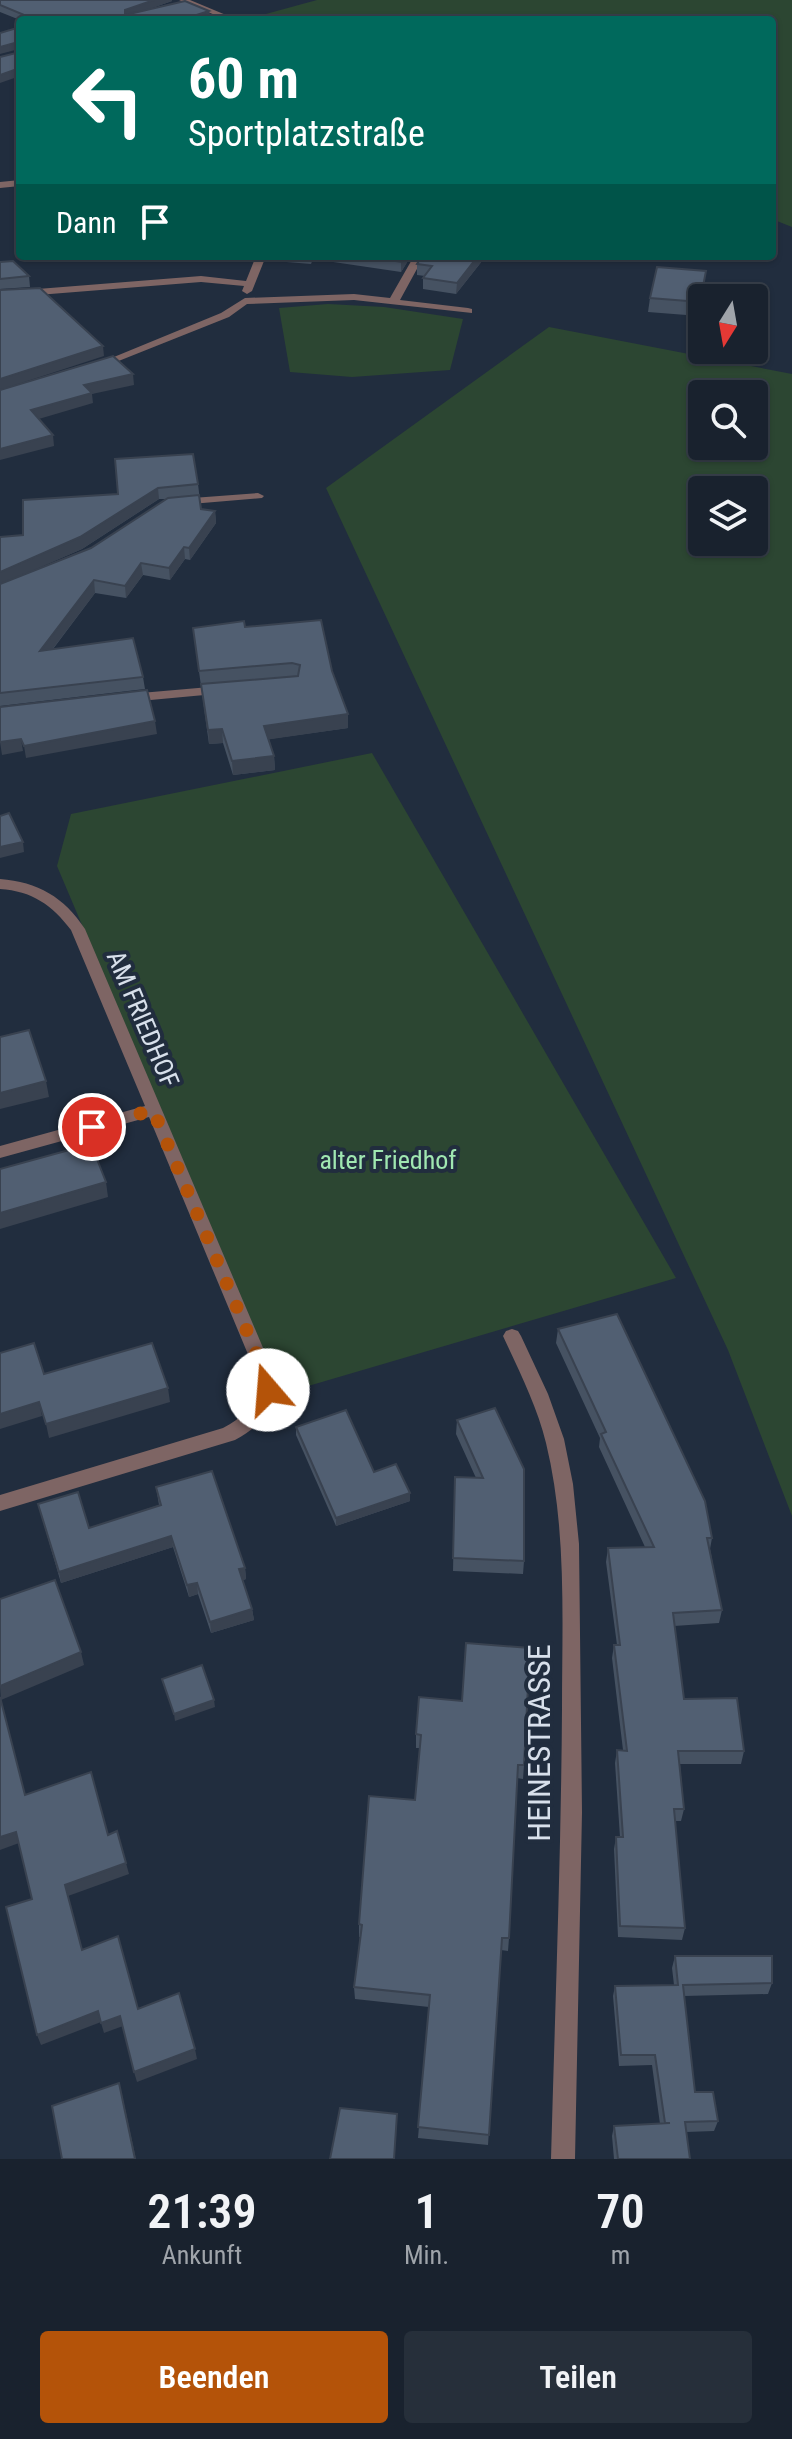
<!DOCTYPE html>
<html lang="de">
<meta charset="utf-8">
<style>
:root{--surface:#19222e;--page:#262f3a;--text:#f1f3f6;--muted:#9fa4aa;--line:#373f4a;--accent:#b45309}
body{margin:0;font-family:"Roboto Condensed",sans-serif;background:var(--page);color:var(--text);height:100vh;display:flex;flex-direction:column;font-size:30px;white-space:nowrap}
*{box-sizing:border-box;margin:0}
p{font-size:26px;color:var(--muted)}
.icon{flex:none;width:44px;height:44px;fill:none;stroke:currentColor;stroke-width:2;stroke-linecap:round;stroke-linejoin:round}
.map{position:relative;height:2159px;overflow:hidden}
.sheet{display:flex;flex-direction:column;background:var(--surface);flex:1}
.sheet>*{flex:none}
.hud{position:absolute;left:16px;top:16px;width:760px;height:244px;border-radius:8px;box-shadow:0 2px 6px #0004,0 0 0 2px var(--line);background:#00695c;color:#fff;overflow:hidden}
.needle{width:52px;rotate:191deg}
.fabs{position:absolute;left:688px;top:284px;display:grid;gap:16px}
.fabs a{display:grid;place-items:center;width:80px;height:80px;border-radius:8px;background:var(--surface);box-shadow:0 2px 6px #0004,0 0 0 2px var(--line);font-size:40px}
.pin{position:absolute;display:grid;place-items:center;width:68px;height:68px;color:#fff;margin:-34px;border:4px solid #fff;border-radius:50%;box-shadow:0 2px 8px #0007}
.me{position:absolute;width:88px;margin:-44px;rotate:342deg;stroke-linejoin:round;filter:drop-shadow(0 0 6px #0008)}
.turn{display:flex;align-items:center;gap:28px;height:168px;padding:0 40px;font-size:36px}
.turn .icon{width:104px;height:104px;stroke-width:2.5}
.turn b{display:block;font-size:56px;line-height:68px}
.then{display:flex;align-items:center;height:76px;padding:0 40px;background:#0003;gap:16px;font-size:30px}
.eta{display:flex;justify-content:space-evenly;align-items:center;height:136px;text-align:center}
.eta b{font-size:48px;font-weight:600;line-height:56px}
.cta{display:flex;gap:16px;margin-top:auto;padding:16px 40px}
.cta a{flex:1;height:92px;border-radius:8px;background:var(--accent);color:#fff;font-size:32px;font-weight:600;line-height:92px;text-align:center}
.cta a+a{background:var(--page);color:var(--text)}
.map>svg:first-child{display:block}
</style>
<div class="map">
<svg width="792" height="2159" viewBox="0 0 792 2159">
<rect width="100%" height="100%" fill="#212d3e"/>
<g fill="#2c4632" fill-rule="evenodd">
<path d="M317,0H792V227L772,219V20H244Z"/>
<path d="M328,304L384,307L463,319L450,370L352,377L290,372L279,308Z"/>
<path d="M549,327L792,374V1516L728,1350L326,488ZM754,394V446H702V394ZM754,490V542H702V490Z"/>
<path d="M372,753L676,1278L281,1394L57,866L71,814Z"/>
</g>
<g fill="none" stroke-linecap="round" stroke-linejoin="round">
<g fill="#7e6564" fill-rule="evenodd">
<path d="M179,0H190L238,20H227Z"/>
<path d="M20,180V186L0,188V182Z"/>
<path d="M256,256H266L252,291L247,294L242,291L244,286L201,282L0,298V292L201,276L246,281Z"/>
<path d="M414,256H424L400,300L468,308L472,309V313L354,300L247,304L229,317L101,368L92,366L221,313L245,298L354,294L390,298Z"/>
<path d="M258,493L264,496L262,498L179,505L173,502L179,499Z"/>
<path d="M221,686L226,687V693L129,702L122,698L129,694Z"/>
<path d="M0,879C38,882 64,897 85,929L275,1376C278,1407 261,1426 235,1440L0,1511V1495L223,1428C246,1416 259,1403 257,1376L149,1117L0,1158V1146L145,1106L71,930C52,905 32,891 0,889Z"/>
<path d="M512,1329L518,1331L521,1336L548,1394L564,1439L573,1484L579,1544L582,1812L575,2159H551C555,2009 561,1859 562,1709C562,1621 567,1529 546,1443C537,1406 519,1371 503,1336L506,1331Z"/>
</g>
</g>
<g fill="#465262" fill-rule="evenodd">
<path d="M0,0H172V1L149,9L209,11L210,18L204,20H20L0,12Z"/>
<path d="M274,256H411L401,272L313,259L311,264L274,261Z"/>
<path d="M422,256H486L456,294L423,289V278L425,276L417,275V264Z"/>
<path d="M0,262L29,276L30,287L0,289Z"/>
<path d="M705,285L699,316L648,312L650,298Z"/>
<path d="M115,459L198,484L201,509L215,511L216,523L190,560L185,559L170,580L143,575L126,598L95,593L53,649L143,677L145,689L0,706V537L23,535L118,494ZM159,499H167L91,548L12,579L82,549Z"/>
<path d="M245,627L332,671L348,714V728L269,739L274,756L275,770L233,775L223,743L209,744L193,628Z"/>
<path d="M558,1329L712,1538L710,1549L722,1610L719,1623L674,1626L684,1699L744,1751L741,1764H680L684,1809L681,1821H675L685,1928L682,1940L618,1937L614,1849L616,1837H620L615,1763L617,1750H623L612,1658L614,1645H617L606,1562L608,1548L645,1547L599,1447L600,1438L556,1343Z"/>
<path d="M457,1420L524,1561L523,1574L453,1571L455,1477L476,1478L456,1434Z"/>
<path d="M296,1427L410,1493V1501L336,1526L296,1435Z"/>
<path d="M156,1487L245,1568L246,1579L243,1580L252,1609L254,1620L211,1633L198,1594L189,1597L173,1547L61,1583L38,1504L89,1528L159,1505Z"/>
<path d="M416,1734L524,1765L523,1779L517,1778L509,1938L508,1951L501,1950L488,2145L418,2138L429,2007L355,1999L354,1987L360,1937H359V1924L415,1800L420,1748H416Z"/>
<path d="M675,1956L772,1983L768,1994L684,1996L695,2092L718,2121L714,2131L686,2132L690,2159H614L612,2136L614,2126L660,2124L652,2065L619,2066L613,1996L615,1986L674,1985L672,1968Z"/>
</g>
<g fill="#394250">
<path d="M154,0H172V1L126,17L125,20V10Z"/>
<path d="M209,11L210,18L204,20H181Z"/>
<path d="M18,42L19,49L0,54V47Z"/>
<path d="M20,68V76L0,83V75Z"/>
<path d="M405,256H411L401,272V262Z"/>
<path d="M478,256H486L456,294L457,283Z"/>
<path d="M103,346L104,356L0,390V379Z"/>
<path d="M133,374L134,385L92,394L93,403L32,421L31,410L84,385Z"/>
<path d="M53,435L54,446L0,460V449Z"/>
<path d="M158,488L159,499L82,549L0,585V572Z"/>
<path d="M215,511L216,523L190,560L189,548Z"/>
<path d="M184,547L185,559L170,580L169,568Z"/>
<path d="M141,563L143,575L126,598L125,586Z"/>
<path d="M94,580L95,593L42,663L40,651Z"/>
<path d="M348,714V728L265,740L264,726Z"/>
<path d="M155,721L157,734L26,758L24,746Z"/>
<path d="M222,729L223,743L209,744L208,730Z"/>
<path d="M21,739L23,751L2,755L0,742Z"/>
<path d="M274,756L275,770L233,775L232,761Z"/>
<path d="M23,842L24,852L0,858V847Z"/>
<path d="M46,1081L49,1097L0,1109V1093Z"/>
<path d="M106,1182L108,1197L0,1229V1213Z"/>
<path d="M168,1388L170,1402L49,1438L46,1424Z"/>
<path d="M39,1402L42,1416L0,1429V1414Z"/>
<path d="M410,1493V1501L336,1526V1518Z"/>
<path d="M171,1536L173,1547L61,1583L59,1572Z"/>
<path d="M245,1568L246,1579L241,1581L239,1569Z"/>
<path d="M197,1583L198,1594L189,1597L187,1585Z"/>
<path d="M252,1609L254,1620L211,1633L210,1622Z"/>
<path d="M81,1652L84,1665L1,1700L0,1686Z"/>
<path d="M214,1700L215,1707L175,1721L174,1714Z"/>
<path d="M16,1832L19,1843L0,1850V1837Z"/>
<path d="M126,1863L129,1874L68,1896L65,1885Z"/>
<path d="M98,2011L101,2022L41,2045L37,2035Z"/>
<path d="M120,2016L123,2026L104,2033L101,2023Z"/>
<path d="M195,2049L197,2059L137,2082L134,2072Z"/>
<path d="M119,2083L122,2095L136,2159H135Z"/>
</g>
<g fill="#515f72" stroke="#394250" stroke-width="2">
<path d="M0,0H154L125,10V15L185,1L209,11L181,20H36L0,5Z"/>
<path d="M20,27V43L18,42L0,47V33Z"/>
<path d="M20,52V68L0,75V57Z"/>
<path d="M363,256H405L401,262Z"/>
<path d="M422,256H478L457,283L423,278L432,266L417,264Z"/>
<path d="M13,261L29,276L0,279V262Z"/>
<path d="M657,267L706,271L700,302L650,298Z"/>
<path d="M40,288L103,346L0,379V290Z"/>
<path d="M113,356L133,374L84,385L92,393L31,410L53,435L0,449V390Z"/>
<path d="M193,454L198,484L158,488L80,537L0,572V537L23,535V500L118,494L115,459Z"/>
<path d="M199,495L201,509L215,511L189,548L184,547L169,568L141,563L125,586L94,580L40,651L133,638L143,677L0,693V584L91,548L168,498Z"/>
<path d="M321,620L332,671L348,714L264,726L274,756L232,761L222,729L208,730L201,684L298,676L300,665L292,663L199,671L193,628L244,621L245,627Z"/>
<path d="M147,690L155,721L24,746L21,739L0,742V707Z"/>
<path d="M9,813L23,842L0,847V816Z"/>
<path d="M29,1030L46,1081L0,1093V1037Z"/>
<path d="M91,1144L106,1182L0,1213V1169Z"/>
<path d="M617,1314L705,1501L712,1538H707L722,1610L673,1613L684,1699L737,1698L744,1751H678L684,1809H674L685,1928L620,1926L616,1837H623L617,1750L627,1751L614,1645H620L608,1548L654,1547L601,1434L606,1432L558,1329Z"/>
<path d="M34,1343L44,1374L152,1343L168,1388L46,1424L39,1402L0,1414V1353Z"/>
<path d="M495,1408L524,1469V1561L453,1558L455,1477L483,1478L457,1420Z"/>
<path d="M346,1410L374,1472L396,1464L410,1493L336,1518L296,1427Z"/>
<path d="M212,1471L245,1568L239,1569L252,1609L210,1622L197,1583L187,1585L171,1536L59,1572L38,1504L78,1492L89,1528L161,1505L156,1487Z"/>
<path d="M55,1580L81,1652L0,1686V1599Z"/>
<path d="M466,1643L530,1648L524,1765H518L509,1938H502L489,2135L418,2127L430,1995L354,1987L362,1925L359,1924L369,1796L415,1800L421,1735L416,1734L419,1697L462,1701Z"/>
<path d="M202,1665L214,1700L174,1714L162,1679Z"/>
<path d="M0,1697L25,1795L91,1772L108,1835L117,1831L126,1863L65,1885L82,1950L118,1936L138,2009L179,1993L195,2049L134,2072L120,2016L101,2023L98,2011L37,2035L6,1907L32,1899L16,1832L0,1837Z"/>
<path d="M675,1956H772V1983L683,1985L695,2092H713L718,2121L685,2122L690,2159H618L614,2126L670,2123H665L655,2055H621L615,1986L678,1985Z"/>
<path d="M119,2083L135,2159H62L52,2106Z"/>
<path d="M340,2108L397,2114L394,2159H330Z"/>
</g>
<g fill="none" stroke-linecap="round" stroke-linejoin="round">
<path stroke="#b45309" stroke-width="14" stroke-dasharray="0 25.2" d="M92,1127L153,1110L266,1376L268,1390"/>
</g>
<g text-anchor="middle" stroke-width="8" stroke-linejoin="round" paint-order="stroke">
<g font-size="26" fill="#d8e0eb" stroke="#212d3e">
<text transform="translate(143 1019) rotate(67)" y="9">AM FRIEDHOF</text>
</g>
<g font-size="26" fill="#a0e7b1" stroke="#212d3e">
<text x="388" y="1169">alter Friedhof</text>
</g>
<g font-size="32" fill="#d8e0eb" stroke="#212d3e">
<text transform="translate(539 1743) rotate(-90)" y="11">HEINESTRASSE</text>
</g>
</g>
</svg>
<div class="fabs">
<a><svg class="needle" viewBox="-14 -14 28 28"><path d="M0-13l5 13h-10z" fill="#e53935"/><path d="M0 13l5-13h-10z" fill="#9fa4aa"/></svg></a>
<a><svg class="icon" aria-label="search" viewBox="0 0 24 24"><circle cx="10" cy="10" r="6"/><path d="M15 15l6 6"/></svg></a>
<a><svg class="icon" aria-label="layers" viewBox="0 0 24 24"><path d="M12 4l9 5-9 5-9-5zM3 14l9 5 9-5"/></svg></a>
</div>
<div class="pin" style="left:92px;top:1127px;background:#d93025"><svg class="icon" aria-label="arrive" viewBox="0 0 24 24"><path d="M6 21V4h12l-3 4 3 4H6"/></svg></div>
<svg class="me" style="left:268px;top:1390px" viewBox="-20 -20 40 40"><circle r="19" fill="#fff"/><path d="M0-13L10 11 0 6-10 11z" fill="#b45309"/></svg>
<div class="hud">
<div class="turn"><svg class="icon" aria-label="left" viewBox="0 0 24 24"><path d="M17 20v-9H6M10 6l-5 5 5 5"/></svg><div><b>60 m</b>Sportplatzstraße</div></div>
<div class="then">Dann<svg class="icon" aria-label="arrive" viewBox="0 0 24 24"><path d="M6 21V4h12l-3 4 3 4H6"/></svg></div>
</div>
</div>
<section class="sheet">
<div class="eta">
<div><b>21:39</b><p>Ankunft</p></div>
<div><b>1</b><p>Min.</p></div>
<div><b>70</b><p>m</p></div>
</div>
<div class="cta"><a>Beenden</a><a>Teilen</a></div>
</section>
